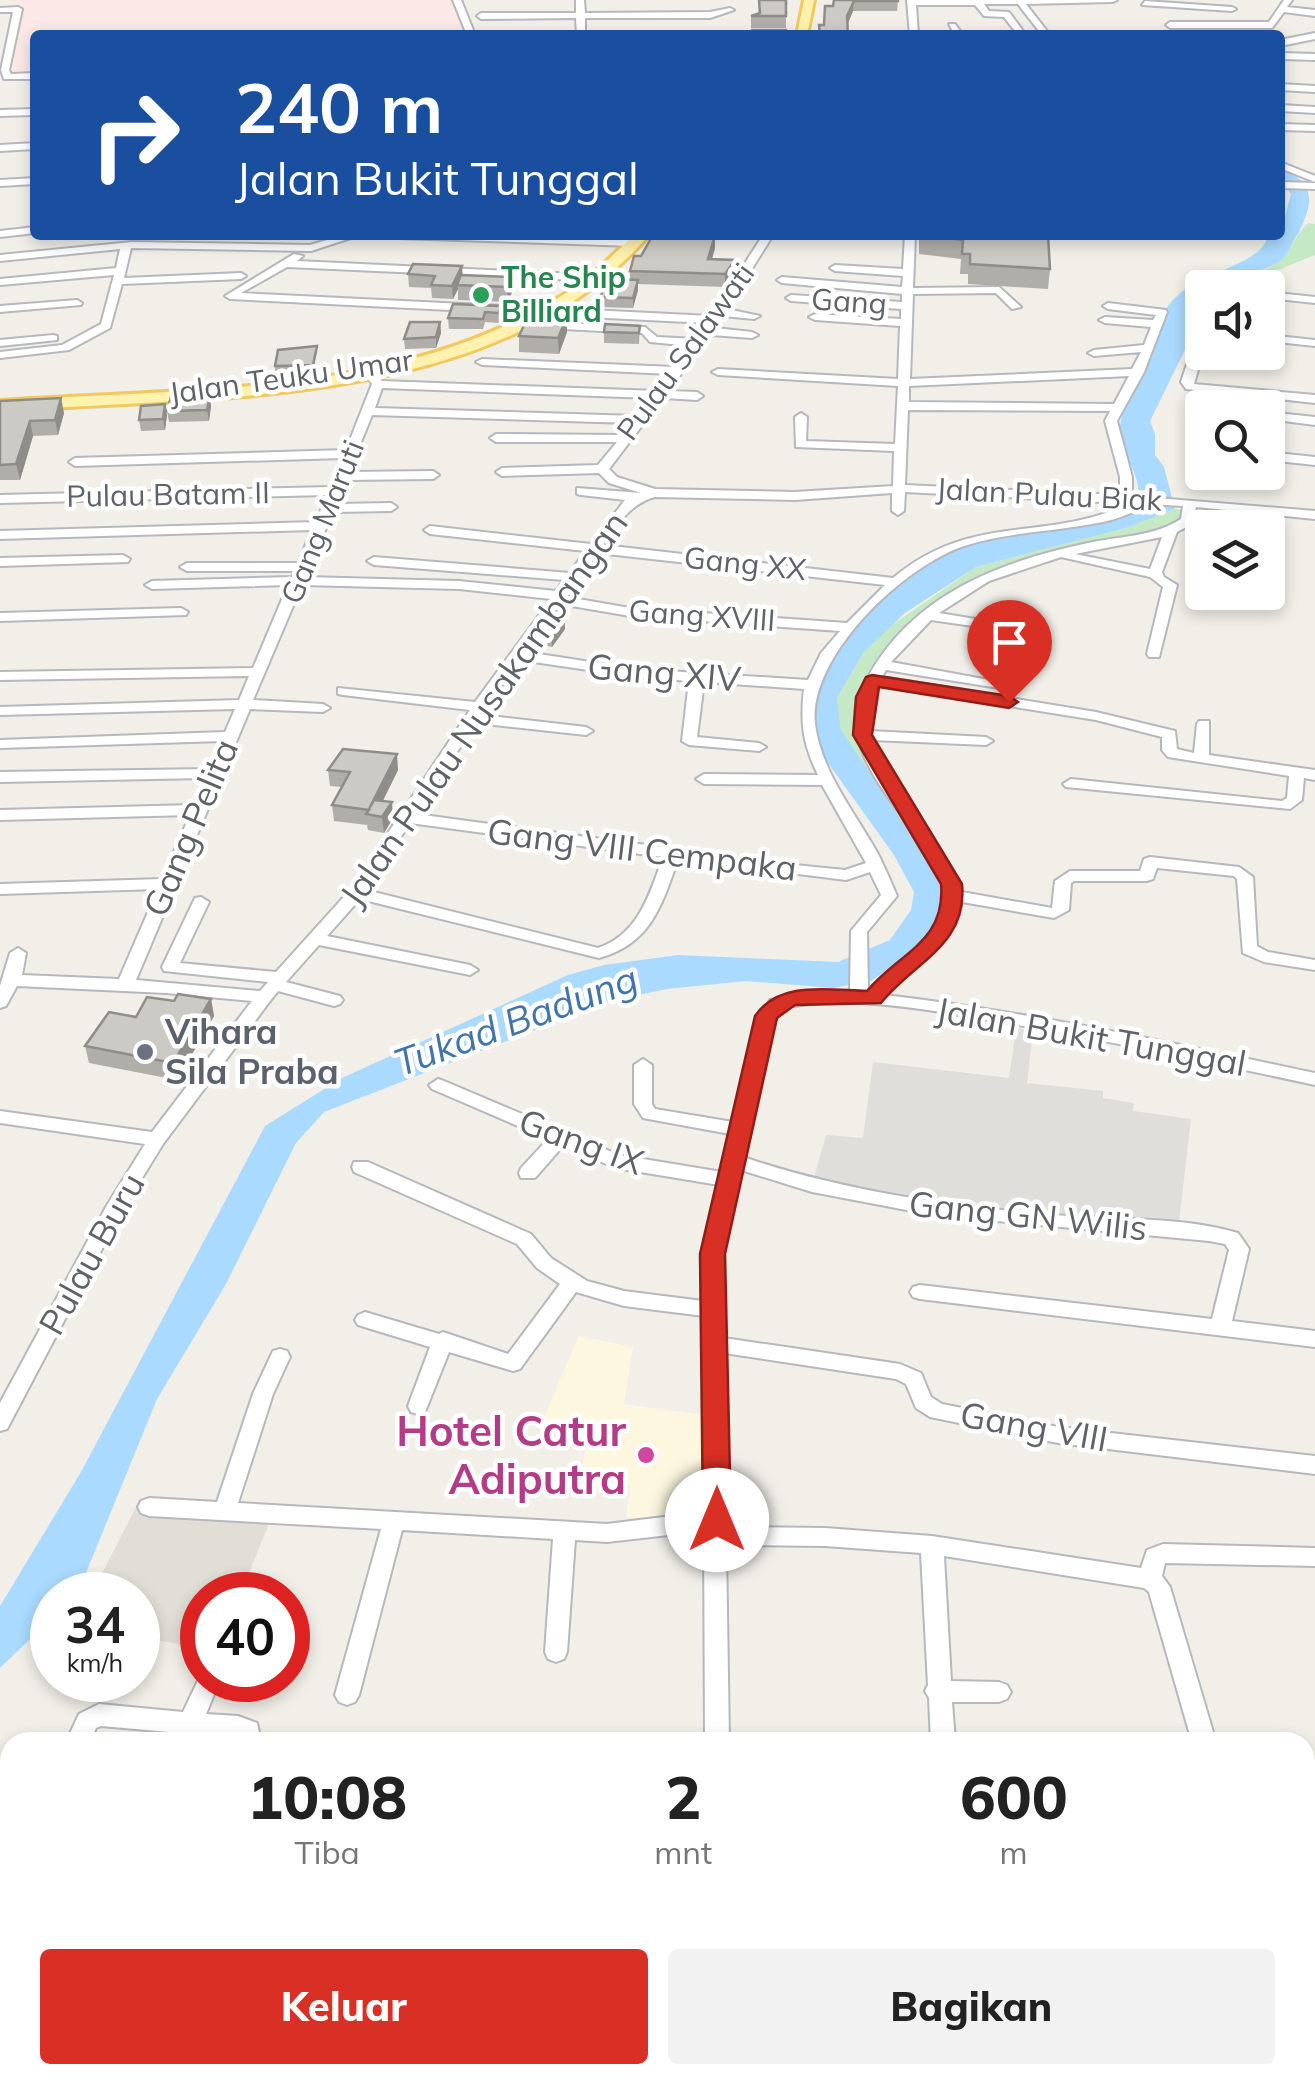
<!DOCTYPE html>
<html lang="id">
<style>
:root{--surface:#fff;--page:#f2f2f2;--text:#222;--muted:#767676;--accent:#d93025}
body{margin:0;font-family:Mulish,sans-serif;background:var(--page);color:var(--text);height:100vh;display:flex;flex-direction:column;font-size:38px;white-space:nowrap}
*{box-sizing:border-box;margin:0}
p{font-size:32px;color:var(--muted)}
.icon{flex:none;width:55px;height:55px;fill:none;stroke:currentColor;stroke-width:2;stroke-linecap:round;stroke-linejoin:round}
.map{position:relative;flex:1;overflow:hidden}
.panel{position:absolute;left:0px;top:1732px;width:1315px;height:352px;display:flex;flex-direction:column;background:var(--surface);border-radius:30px 30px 0 0;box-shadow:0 5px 15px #0003}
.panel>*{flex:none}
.hud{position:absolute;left:30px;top:30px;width:1255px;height:210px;border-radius:10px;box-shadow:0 5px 15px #0003;background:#1a4fa0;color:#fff;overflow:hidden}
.controls{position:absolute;left:1185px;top:270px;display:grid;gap:20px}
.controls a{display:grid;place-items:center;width:100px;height:100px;border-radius:10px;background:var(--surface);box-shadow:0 5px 15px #0003;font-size:50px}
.speed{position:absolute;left:30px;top:1572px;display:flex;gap:20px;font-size:50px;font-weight:700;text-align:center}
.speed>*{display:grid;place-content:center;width:130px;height:130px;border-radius:50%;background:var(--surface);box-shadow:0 5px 15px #0003;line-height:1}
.speed small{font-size:25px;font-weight:400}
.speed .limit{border:15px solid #d22;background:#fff;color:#111}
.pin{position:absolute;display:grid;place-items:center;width:85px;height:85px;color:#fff;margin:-102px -42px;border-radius:50% 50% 50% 0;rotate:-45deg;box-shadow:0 0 10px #0007}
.pin .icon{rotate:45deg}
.me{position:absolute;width:110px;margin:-55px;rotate:0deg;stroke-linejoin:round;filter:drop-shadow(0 0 8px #0008)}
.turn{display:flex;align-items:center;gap:35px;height:210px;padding:0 40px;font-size:45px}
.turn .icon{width:130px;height:130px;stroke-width:2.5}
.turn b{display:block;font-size:70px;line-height:85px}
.eta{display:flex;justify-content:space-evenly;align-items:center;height:170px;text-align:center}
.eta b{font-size:60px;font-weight:800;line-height:70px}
.action{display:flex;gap:20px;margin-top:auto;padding:20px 40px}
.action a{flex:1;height:115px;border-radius:10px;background:var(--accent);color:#fff;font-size:40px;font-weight:800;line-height:115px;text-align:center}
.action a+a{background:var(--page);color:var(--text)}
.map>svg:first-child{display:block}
</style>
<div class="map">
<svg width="1315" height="2084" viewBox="0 0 1315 2084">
<rect width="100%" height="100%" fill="#f1efe8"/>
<path fill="#fef7e0" d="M579,1336L633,1347L624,1404L710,1416L705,1519L626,1518L630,1486L579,1483L590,1426L542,1421Z"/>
<path fill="#e0deda" d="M1016,1028L1033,1031L1027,1083L1103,1091V1098L1134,1103L1133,1111L1191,1119L1178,1231L811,1188L826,1135L863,1138L873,1062L1009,1078Z"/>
<path fill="#e1ded6" d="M135,1509L270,1521L240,1595H202V1649L138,1636V1595H91Z"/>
<path fill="#fce8e6" d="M12,0H463L475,35H35V74L0,79L14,18Z"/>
<g fill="#c5e8c5">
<path d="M1308,223L1315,224V255L1236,287L1219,288C1233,272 1254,276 1272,266C1291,255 1293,237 1308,223Z"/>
<path d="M1175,509L1182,510L1184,517L1175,526L981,575L946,594L916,621L863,688L858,734L948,889L943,929L877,986L872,985L940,929L864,767L841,730L837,698L864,652L889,627L976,567L1126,528Z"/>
</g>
<path fill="#aadaff" d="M1280,167C1315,184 1315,199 1298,234C1289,246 1290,256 1275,264C1256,275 1234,271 1219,287L1202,288V315L1150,421L1155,434V455L1164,467L1175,509L1126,528L976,567L905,613L864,652L837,698L841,730L938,874L948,913L940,929L893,966L871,981L833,988L746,981L667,989L610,1001L324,1112L296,1143L226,1284L157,1399L77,1595H52V1618L0,1668V1606L81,1472L265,1126L342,1078L568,975L604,965L678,955L838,962L890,940L911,910L914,892L894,855L818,749L809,711L837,644L873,603L940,556L979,542L1119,516L1136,505C1146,474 1121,461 1120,432C1119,406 1143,378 1153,354C1158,340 1158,322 1166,309C1191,269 1262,269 1268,235H1280L1291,194L1280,179Z"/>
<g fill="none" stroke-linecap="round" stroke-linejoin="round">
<g stroke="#b5b8bc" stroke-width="4">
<g id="minor">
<path d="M453,0H461L475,35H467Z"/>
<path d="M576,0H584L585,13L710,12L730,8L734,10L710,18H585V35H577L576,18L481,19L477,16L481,13H576Z"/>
<path d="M907,0H1117L1113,2L1026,4L1050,35H1042L1018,4H984L989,11L1009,12L1026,35H1018L1004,17L984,16L975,5H916L918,35H910Z"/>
<path d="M1284,0H1292L1287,7L1315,10V16L1284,12L1272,28H1170L1166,25L1170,22H1269Z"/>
<path d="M1145,1L1232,7L1236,9L1232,11L1142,5Z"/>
<path d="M18,7L22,9L9,70L11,74L35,73V79H4L1,70L13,12H0V8Z"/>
<path d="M949,24H955L963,35H955Z"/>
<path d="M505,32L527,35H501Z"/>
<path d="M702,32H802L806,35H698Z"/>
<path d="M1315,33V39L1280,46V40Z"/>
<path d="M1280,53L1315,54V60L1280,59Z"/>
<path d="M1280,84L1315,86V92L1280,90Z"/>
<path d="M1280,105L1315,107V113L1280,111Z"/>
<path d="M35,109V115L0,116V110Z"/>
<path d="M1280,124L1315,125V131L1280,130Z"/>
<path d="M35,143V149L0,151V145Z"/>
<path d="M1280,162L1315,176V182L1280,168Z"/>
<path d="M35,178V184L0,186V180Z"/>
<path d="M1280,182L1315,183V189L1280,188Z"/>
<path d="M35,227V233L0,237V231Z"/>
<path d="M344,235H360L311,251L131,248L124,278L241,273L246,276L241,279L122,284L110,328L69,350L0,358V352L62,345L101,324L114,275L0,285V279L116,268L120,249L0,261V255L132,242L310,245Z"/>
<path d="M393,235L633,240L638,243L633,246L398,238Z"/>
<path d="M763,235H773L727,309L760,316L754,319L723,316L715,328L752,332L758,335L752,338L711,335L668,391L697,392L703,396L697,400L663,398L609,469L617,477L655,489L795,492L893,486L894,451L796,447L795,417L801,413L807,417L806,441L895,444L898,386L718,375L712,372L718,369L898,379L900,326L815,320L809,317L815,314L901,319V309L791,301L786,298L791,295L902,302V294L782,283L777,280L782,277L902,287L903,276L835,271L830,268L835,265L903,269L905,235H915L913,288L999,287L1021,307L1012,309L996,293L913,294L910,379L1132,369L1141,352L1094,356L1088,353L1094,350L1144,345L1151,327L1105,323L1099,320L1105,317L1153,320L1156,315L1108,309L1103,306L1108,303L1166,310L1167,312L1144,372L1117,421L1132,477V496L1315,511V519L1196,507L1192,524L1177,532L1162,572L1164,577L1177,585L1159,657H1149L1147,654L1163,587L1150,577L1061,557L989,581L939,613L1030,628L1035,629V635L931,620L891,662L1000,682L1007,686L1005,689L886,670L882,677L1096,712L1175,731L1177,749L1194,753L1197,724L1199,721H1209V755L1315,770V780L1304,778L1302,800L1290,809L1066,787L1063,784L1071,779L1282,801L1287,798L1289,776L1168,757L1162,750V737L1096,720L878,685L871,708L870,731L986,737L993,741L986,745L872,740C894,795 941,836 962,892L1052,908L1055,881L1070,871H1140L1144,859L1150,857L1239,867L1253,877L1257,946L1268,952L1315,960V970L1264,962L1243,953L1237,879L1234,876L1157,868L1153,879L1147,881H1074L1071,883L1069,910L1054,918L962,902C954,946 911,963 885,995C1030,1012 1172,1043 1315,1073V1085C1208,1062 1101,1039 994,1021C925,1009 851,995 782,1008L772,1026L743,1157C844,1191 948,1206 1054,1215C1114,1220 1180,1216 1238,1233L1249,1249L1232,1321L1315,1331V1347L920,1299L913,1297L910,1292L913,1287L920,1285L1212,1319L1229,1250L1225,1244L1209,1241L933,1215L812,1192L741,1170L723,1254L724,1338L900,1364L921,1373L931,1397L942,1404L1058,1427L1315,1456V1474L1058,1443L930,1417L916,1408L906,1384L896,1379L724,1353L726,1527L825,1528L932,1536L1141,1568L1147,1550L1163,1544L1315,1548V1566L1165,1563L1162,1576L1170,1587L1216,1742H1192L1149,1592L1144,1588L944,1556L951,1681L999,1682L1007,1685L1011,1692L1007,1699L999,1702H952L955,1742H931L929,1698L925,1691L928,1685L921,1553L825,1546L726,1545L729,1742H705L704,1531L607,1542L575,1540L567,1652L564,1659L556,1662L548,1659L545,1652L553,1539L402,1530L359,1695L355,1702L347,1705L339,1702L335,1695L381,1529L149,1516L141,1513L138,1507L141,1501L149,1498L217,1502L253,1394L273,1351L280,1349L287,1351L290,1357L273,1394L238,1503L607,1524L704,1512V1316L624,1306L576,1292L520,1369L513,1371L449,1352L425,1412L418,1414L411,1412L408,1406L430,1347L358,1325L355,1320L358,1315L365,1312L439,1334L443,1332L508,1354L560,1284L537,1268L517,1244L354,1172L352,1167L354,1162H368L531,1234L551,1258L587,1281L624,1291L703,1301V1254L719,1185L616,1168L563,1146L535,1178H521L519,1173L521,1168L548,1139L432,1089L429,1085L438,1079L444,1081L619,1155L722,1172L730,1134L643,1118L634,1104V1065L643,1059L652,1065V1104L655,1109L733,1122L754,1026L770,1000L814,991L850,992L851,931L881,895L870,872L846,880L678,859C662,905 651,944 599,958L360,899L327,936L470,965L478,970L470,975L319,945L286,982L340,996L343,1000L340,1004L334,1006L278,991L270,1001L163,1144L123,1209L7,1429L0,1431V1403L106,1207L145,1144L0,1123V1111L152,1132L252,1001L166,993L17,986L6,1006L0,1008V986L10,953L18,948L26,953L22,975L119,979L158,889L0,894V884L162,879L190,815L0,820V810L194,805L206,778L0,782V772L210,769L222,741L0,748V740L225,732L235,709L0,715V707L239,700L249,676L0,680V672L253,668L288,585L152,589L145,585L152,581L292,577L295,571H187L180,567L187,563H298L312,530L0,539V531L316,522L327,495L0,503V495L331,487L343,458L75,466L69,462L75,458L346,450L372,384L364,372L370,369L374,370L382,381L657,391L670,374L482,365L476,362L482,359L675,367L692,346L650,342L642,333L543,328L537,325L543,322L645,327L657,337L697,339L707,323L230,299L225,296L294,254L303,256L297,261L597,275L602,278L597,281L287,267L241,293L711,316ZM1129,376L1114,404L909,402V386ZM382,388L651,398L637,416L375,408ZM908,410L1110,411L1105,421L1120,477V495L905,485ZM372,415L631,423L623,435L496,434L490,438L496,442H617L598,465L502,468L496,472L502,476L599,473L609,483L641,493L577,488V494L581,495L625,500L591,544L430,526L424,530L430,534L585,551L570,573L374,557L367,561L374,565L564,580L556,591L459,581L305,577L333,512L391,511L397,507L391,503L336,504L346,480L433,479L439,475L433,471L349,472ZM905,492L1120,503V508C1037,541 970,514 893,578L603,545C618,525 629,504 655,497L795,500L892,493V511L898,515L904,511ZM1132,503L1183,506L1181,519C1155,536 1123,536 1093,542C1003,560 912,594 867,679C815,777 972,846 942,917C928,949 889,968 868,993L867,932L897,896C891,882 885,868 878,854C856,814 821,772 815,724C808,656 904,566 964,546C1012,530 1066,532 1115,519L1131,513ZM1162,537L1150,569L1075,554ZM598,553L885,585L847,623L630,608L567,597ZM302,585L459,589L551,599L475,702L338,688V694L343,695L470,710L350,890L276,972L180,963L209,902L201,897L195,898L162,967L164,971L268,982L260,991L136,980L250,709L323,712L330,708L323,704L253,700ZM560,604L630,616L840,631L821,653L808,680L636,669L526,652ZM520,660L636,677L689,681L682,741L689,745L759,751L766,747L759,743L697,737L704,682L804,689C800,723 803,744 818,775L704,774L696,779L704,784L822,785L866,863L845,870L795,865L416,814L476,723L586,735L593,731L586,727L481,715ZM410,823L663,857C650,893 639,934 598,948L366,890Z"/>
<path d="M1266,272L1275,274L1252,288H1238Z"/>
<path d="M1268,292L1315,297V303L1268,298Z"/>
<path d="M77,300L82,303L81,305L0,312V306Z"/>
<path d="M1202,334L1203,352L1194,384L1315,395V403L1186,389L1181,382L1196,337Z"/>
<path d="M53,335L57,336V340L0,346V340Z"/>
<path d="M1268,335L1315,340V346L1268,341Z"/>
<path d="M1217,352H1235L1250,359L1244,362Z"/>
<path d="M1268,412L1315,417V425L1268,419Z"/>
<path d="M1202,447V455L1193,451L1195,448Z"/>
<path d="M1268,452L1315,457V465L1268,460Z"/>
<path d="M123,555L130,559L128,562L0,566V558Z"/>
<path d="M181,608L188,612L186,615L0,621V613Z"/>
<path d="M202,1672V1680H220L206,1714L238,1716L257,1723L261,1742H237V1738L101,1726L96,1728L90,1742H66L79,1714L99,1704L183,1712Z"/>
<path d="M10,1872V1896L0,1897V1873Z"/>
<path d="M1315,1994V2020L1305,2021V1995Z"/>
<path d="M725,2075H751L753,2084H727Z"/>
</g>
</g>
<g stroke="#f2c960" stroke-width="6">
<g id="major">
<path d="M804,0H814L807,35H797Z"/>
<path d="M634,235H649C496,411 212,395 0,411V401C192,387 403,399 571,290C594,275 614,254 634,235Z"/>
</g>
</g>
<use href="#minor" fill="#fff" fill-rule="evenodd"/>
<use href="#major" fill="#fff2af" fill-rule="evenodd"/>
</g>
<g fill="#afaea9">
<path d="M758,0H786V28H751V16L759,14Z"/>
<path d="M834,0L898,1L897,11H853L847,24L848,35H818L819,25H824Z"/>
<path d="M751,30H786L771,35H751Z"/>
<path d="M919,235H1048L1050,269L1048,289L968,284V274H960L961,259L919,254Z"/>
<path d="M715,248L712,259L734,273L725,287L638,284V290L633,308L600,307V297L630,280V271L641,256Z"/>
<path d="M408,274L511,277L512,292L508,302L458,300V289L453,299L432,298L431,288L409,287Z"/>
<path d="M501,306L502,316L499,323L485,322L483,329H449L448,318Z"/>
<path d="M440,322L441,333L436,348L405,349L404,339Z"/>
<path d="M640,326L639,344L604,343V332Z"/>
<path d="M567,332L559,354L519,352V336Z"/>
<path d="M317,351L313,371H275V366Z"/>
<path d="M0,401L64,413L58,435L33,436L20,480H0Z"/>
<path d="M211,406L209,421L169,422L167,411Z"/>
<path d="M167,415L165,430L141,431L139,420Z"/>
<path d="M564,617L565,629L552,647L536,644V633Z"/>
<path d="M328,770H398L383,801L393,818L384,833L368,830L367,825L334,821L332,805L342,787L330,786Z"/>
<path d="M211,999L214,1016L177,1080L89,1063L85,1046L136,1017L174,1001Z"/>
</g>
<g fill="#8f8d8a">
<path d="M854,1L853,11L847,26V16Z"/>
<path d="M715,235V248L708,272V259Z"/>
<path d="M735,260L734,273L725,287V274Z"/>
<path d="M462,266L463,279L457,285L458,289L453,299L452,286Z"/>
<path d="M511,277L512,292L508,302L507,287Z"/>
<path d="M638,280V290L633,308V298Z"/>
<path d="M567,317V332L559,354L558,338Z"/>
<path d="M440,322L441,333L436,348V337Z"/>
<path d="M210,395L211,406L209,421L207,410Z"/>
<path d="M61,398L64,413L58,435L55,420Z"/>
<path d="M165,404L167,415L165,430L163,419Z"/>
<path d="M30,421L33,436L20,480L16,464Z"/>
<path d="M564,617L565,629L552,647V635Z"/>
<path d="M397,754L398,770L375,816L369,809Z"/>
<path d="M392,802L393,818L384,833L382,817Z"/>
<path d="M211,999L214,1016L177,1080L173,1063Z"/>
</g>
<g fill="#cccac5" stroke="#8f8d8a" stroke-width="2.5">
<path d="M759,0H786V16H751L760,13Z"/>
<path d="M834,0H898V1H854L847,16L848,35H820L819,25H824L825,6H833Z"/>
<path d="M751,30H786V35H771V33Z"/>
<path d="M653,235H715L708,259L735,260L725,274L630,271L634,256H641Z"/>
<path d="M928,235H1048L1050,269L970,264V254H962L963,240Z"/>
<path d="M413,264L462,266L452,286L431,285L435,276L408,274Z"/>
<path d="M461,275L511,277L507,287L457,285Z"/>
<path d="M609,279L638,280L633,298L600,297Z"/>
<path d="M453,304L501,306L499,313L485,312L483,319L448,318Z"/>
<path d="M549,316L567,317L558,338L519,336L525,323L548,321Z"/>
<path d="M410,322H440L436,337L404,339Z"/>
<path d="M605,324L640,326L639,333L604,332Z"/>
<path d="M317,346L313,365L275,366L278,350Z"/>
<path d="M210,395L207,410L167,411L171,397Z"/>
<path d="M61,398L55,420L30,421L16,464L0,465V401Z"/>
<path d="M165,404L163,419L139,420L141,406Z"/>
<path d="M549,614L564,617L552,635L536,633Z"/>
<path d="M343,749L397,754L369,809L374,800L392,802L382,817L366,814L369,810L332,805L350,772L328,770Z"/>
<path d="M178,994L211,999L173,1063L85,1046L109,1012L136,1017L147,997L174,1001Z"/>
</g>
<path fill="#d93025" stroke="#8d1f18" stroke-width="2.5" d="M872,675L1009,696L1018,702L1009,708L879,687L872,735L962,884C968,945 915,961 881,1003L795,1005L777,1018L725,1254L731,1520L727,1528H707L703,1520L700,1254L755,1016C779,980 828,990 867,991C900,952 946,942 941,884L853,735L856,697L866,677Z"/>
<circle fill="#2e9e5b" stroke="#fff" stroke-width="4" cx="481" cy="295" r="10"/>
<circle fill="#6b7280" stroke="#fff" stroke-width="4" cx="145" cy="1052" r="10"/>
<circle fill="#d1479c" stroke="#fff" stroke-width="4" cx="646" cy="1455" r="10"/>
<g text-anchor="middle" stroke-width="9" stroke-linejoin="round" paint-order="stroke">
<g font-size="30" font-weight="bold" fill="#27864d" stroke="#fff" text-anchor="start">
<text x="501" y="288">The Ship<tspan x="501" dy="34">Billiard</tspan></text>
</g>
<g font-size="30" fill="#5f6368" stroke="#fff">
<text transform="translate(849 302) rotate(4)" y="10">Gang</text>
<text transform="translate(686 352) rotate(-54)" y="10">Pulau Salawati</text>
<text transform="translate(291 377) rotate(-8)" y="10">Jalan Teuku Umar</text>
<text transform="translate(168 495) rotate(-1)" y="10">Pulau Batam II</text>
<text transform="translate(1049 495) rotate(3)" y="10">Jalan Pulau Biak</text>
<text transform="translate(323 522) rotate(-68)" y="10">Gang Maruti</text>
<text transform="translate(745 564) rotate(6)" y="10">Gang XX</text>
<text transform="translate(702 616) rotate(4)" y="10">Gang XVIII</text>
</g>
<g font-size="35" fill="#5f6368" stroke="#fff">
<text transform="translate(664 673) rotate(5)" y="12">Gang XIV</text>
<text transform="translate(484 709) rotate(-55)" y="12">Jalan Pulau Nusakambangan</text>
<text transform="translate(191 828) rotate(-67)" y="12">Gang Pelita</text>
<text transform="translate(642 850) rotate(7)" y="12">Gang VIII Cempaka</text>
<text transform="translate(1091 1037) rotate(10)" y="12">Jalan Bukit Tunggal</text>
<text transform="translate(581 1142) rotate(20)" y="12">Gang IX</text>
<text transform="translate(1028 1216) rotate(6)" y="12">Gang GN Wilis</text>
<text transform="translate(92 1254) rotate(-61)" y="12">Pulau Buru</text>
<text transform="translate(1034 1427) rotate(10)" y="12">Gang VIII</text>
</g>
<g font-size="35" font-weight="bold" fill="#5b616d" stroke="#fff" text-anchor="start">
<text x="165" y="1044">Vihara<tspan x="165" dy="40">Sila Praba</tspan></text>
</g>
<g font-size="38" font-style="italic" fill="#4174aa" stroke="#fff">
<text transform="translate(516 1021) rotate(-20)" y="13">Tukad Badung</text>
</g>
<g font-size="42" font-weight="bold" fill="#b23c85" stroke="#fff" text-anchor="end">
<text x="626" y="1446">Hotel Catur<tspan x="626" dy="48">Adiputra</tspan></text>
</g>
</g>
</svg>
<div class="controls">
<a><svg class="icon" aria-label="sound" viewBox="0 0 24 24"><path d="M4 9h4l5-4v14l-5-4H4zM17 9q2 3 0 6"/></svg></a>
<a><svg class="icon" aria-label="search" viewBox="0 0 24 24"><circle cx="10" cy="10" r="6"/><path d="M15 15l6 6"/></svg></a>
<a><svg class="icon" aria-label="layers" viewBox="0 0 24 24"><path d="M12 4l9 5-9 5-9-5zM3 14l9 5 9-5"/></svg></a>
</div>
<div class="speed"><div>34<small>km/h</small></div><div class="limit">40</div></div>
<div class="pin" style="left:1009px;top:702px;background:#d93025"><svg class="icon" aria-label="arrive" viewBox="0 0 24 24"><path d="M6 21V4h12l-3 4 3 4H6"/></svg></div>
<svg class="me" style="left:717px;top:1520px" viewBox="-20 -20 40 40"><circle r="19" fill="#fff"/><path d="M0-13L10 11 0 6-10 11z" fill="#d93025"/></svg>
<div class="hud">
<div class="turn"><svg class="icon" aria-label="right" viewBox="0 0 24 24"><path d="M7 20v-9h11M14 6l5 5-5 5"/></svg><div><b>240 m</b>Jalan Bukit Tunggal</div></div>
</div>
<section class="panel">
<div class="eta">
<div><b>10:08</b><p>Tiba</p></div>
<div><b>2</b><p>mnt</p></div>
<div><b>600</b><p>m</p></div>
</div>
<div class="action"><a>Keluar</a><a>Bagikan</a></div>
</section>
</div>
